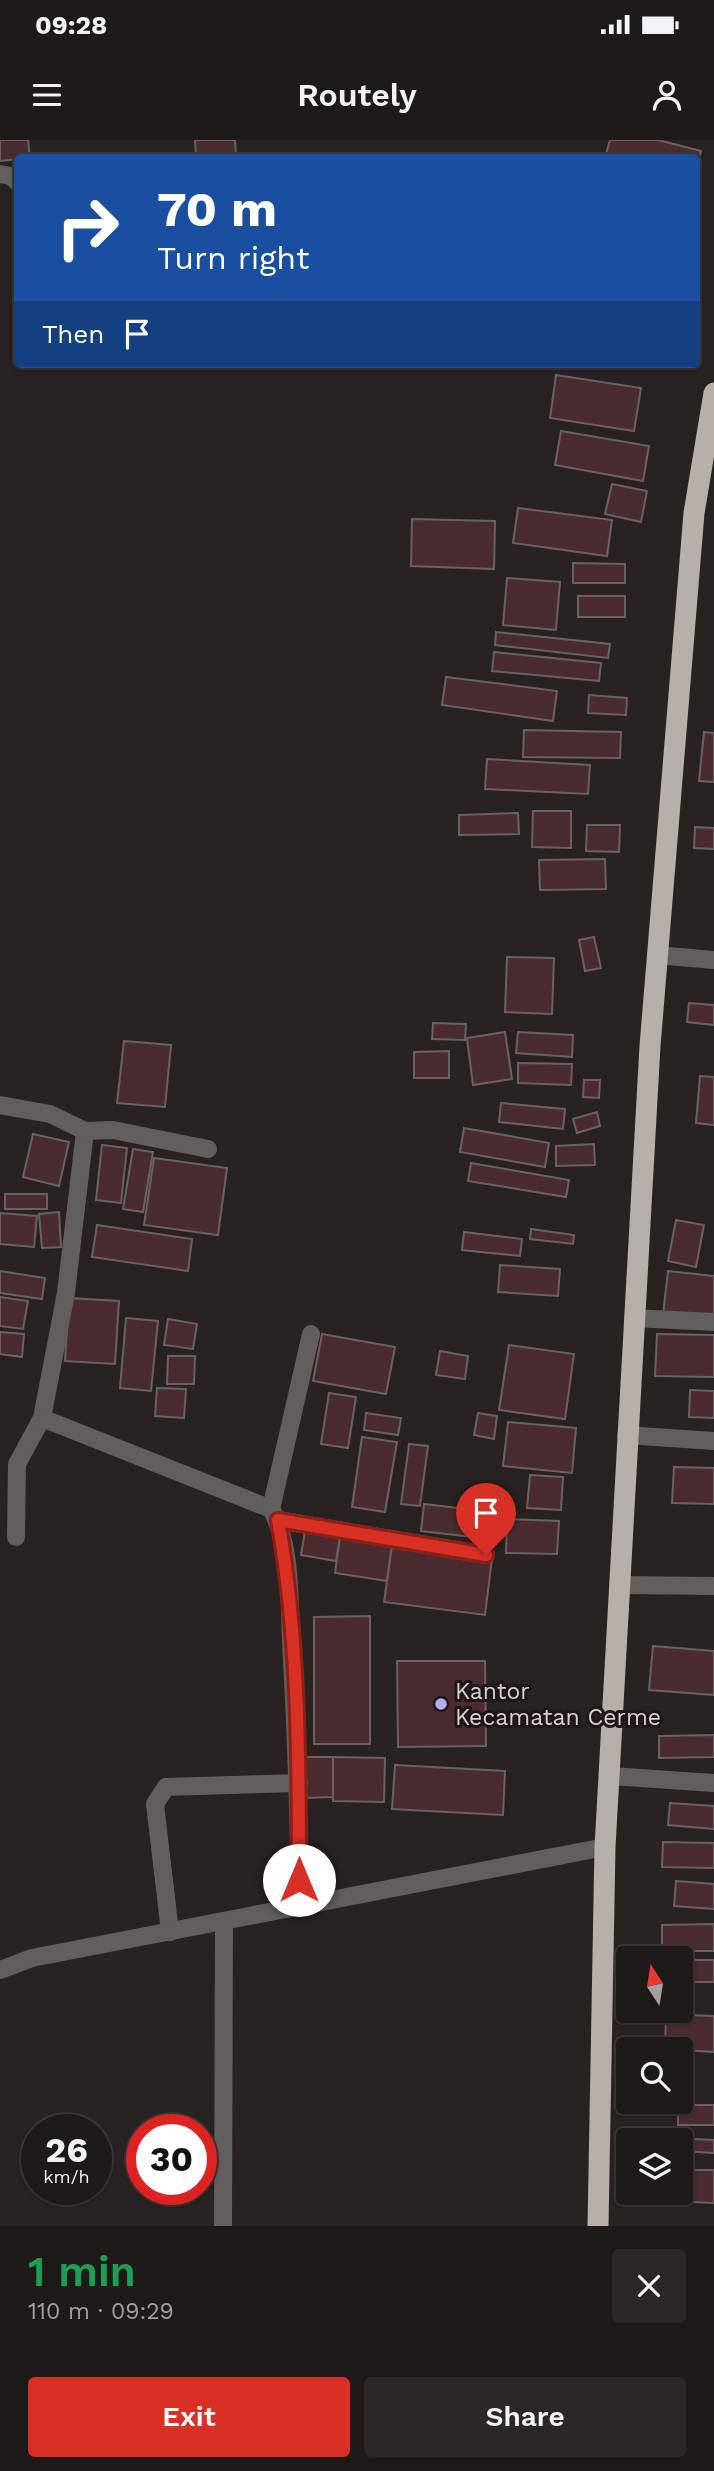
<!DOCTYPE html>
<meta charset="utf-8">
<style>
:root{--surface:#1e1a18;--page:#2b2725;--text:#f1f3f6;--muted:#a1a1a2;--line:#3c3837;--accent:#d93025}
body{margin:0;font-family:"Work Sans",sans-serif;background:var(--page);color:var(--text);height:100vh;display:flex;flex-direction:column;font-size:26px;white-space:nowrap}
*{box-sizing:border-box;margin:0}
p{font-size:23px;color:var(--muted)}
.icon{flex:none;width:38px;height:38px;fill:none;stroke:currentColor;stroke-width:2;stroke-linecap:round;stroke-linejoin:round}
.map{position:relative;height:2086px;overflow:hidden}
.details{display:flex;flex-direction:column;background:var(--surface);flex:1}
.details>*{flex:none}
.top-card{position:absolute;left:14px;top:14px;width:686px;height:214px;border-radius:7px;box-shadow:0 2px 5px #0004,0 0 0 2px var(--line);background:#1a4fa0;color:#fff;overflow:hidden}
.needle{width:46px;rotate:348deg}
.tools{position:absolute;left:616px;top:1806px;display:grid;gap:14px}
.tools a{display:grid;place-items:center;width:77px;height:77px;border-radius:7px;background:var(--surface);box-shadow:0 2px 5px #0004,0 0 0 2px var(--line);font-size:35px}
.speed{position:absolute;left:21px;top:1974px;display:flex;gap:14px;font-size:35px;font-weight:700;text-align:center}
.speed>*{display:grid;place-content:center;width:91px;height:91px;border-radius:50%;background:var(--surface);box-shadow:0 2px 5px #0004,0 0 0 2px var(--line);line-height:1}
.speed small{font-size:18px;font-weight:400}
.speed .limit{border:10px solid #d22;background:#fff;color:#111}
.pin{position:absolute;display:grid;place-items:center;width:60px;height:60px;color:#fff;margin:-72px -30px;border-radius:50% 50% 50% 0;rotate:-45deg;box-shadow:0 0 7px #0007}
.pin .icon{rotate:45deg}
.me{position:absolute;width:77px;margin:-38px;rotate:0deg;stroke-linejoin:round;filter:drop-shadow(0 0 5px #0008)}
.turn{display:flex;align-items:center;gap:24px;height:147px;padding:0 28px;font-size:32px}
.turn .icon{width:91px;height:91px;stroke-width:2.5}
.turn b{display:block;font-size:49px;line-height:60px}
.then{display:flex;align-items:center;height:66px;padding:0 28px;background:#0003;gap:14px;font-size:26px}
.round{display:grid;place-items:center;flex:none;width:74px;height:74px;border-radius:7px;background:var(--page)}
.overview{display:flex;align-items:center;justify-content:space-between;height:119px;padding:0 28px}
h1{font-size:42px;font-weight:600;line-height:52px;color:#1e9e55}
.button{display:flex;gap:14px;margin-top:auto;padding:14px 28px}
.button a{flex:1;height:80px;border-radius:7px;background:var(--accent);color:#fff;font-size:28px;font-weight:600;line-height:80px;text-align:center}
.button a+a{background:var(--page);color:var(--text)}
.status{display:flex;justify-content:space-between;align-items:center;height:49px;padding:0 35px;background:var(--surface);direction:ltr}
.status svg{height:19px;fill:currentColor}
header{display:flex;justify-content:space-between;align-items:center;height:91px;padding:0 28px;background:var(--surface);font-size:32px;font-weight:600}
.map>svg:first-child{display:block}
</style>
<div class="status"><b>09:28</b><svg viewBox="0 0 49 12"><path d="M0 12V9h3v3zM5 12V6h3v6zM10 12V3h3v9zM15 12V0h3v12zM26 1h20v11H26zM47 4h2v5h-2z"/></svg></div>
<header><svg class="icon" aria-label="menu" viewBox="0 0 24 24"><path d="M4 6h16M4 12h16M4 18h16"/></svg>Routely<svg class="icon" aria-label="person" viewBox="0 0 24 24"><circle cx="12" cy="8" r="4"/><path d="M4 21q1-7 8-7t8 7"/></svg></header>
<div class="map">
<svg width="714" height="2086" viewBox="0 0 714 2086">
<rect width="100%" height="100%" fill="#282220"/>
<g fill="#4a2b2f" stroke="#6a6262" stroke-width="2">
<path d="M0,0H28L30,18L0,21Z"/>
<path d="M195,0H235L236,18H196Z"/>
<path d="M610,0H658L701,11L696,28V18H605Z"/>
<path d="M556,235L641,248L634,291L550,278Z"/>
<path d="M561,291L649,306L643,341L555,325Z"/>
<path d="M612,344L647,351L641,382L605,374Z"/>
<path d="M518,368L612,380L607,416L513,403Z"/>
<path d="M412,379L495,381L494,429L411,426Z"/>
<path d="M573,423L625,424V443H573Z"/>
<path d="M507,438L560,442L556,490L503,485Z"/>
<rect x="578" y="456" width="47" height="21"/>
<path d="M496,492L610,504L608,518L495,505Z"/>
<path d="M494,512L601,523L599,541L492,531Z"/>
<path d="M446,537L557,551L553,581L442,565Z"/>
<path d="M589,555L627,558L626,575L588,573Z"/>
<path d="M524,590L621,592L620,618L523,617Z"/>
<path d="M704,592L714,593V642L699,641Z"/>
<path d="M487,619L590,625L588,654L485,649Z"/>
<path d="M533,671H571V708L532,707Z"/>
<path d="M518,673L519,694L459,695V675Z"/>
<path d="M587,685H620L619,712L586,711Z"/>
<path d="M695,687L714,688V709L694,708Z"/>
<path d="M605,719L606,749L540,750L539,720Z"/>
<path d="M594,797L601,828L585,831L579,800Z"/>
<path d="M507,817L554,818L552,874L505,872Z"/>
<path d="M689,863L714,865V885L687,882Z"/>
<path d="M433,883L466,884L465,900L432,899Z"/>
<path d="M505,892L512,939L473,945L467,898Z"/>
<path d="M518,892L573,895L572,917L516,913Z"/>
<path d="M124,901L171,905L165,967L117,963Z"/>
<path d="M449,911V938H414V912Z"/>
<path d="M518,923L572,924L571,945L518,943Z"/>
<path d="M700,936L714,937V985L696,983Z"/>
<path d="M584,940H600L599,958L583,957Z"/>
<path d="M501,963L565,969L563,989L499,982Z"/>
<path d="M597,972L600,986L577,993L573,979Z"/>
<path d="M464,988L549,1003L545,1027L460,1012Z"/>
<path d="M33,994L69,1002L59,1046L23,1037Z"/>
<path d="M594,1004L595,1025L556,1026V1006Z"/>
<path d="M102,1005L127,1008L121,1063L96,1060Z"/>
<path d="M133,1009L153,1012L143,1072L123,1069Z"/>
<path d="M154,1018L227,1028L218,1095L144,1085Z"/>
<path d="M471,1023L569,1040L566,1057L468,1041Z"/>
<rect x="5" y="1054" width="42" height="15"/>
<path d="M59,1072L61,1107L42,1108L39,1074Z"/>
<path d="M0,1073L37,1076L34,1107L0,1104Z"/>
<path d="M676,1080L704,1085L696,1127L668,1121Z"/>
<path d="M97,1085L192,1099L188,1131L92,1117Z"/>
<path d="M531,1089L574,1095L573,1104L530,1099Z"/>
<path d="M464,1092L522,1099L520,1116L462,1110Z"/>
<path d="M500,1125L560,1129L558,1156L498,1152Z"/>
<path d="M0,1131L45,1138L42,1159L0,1153Z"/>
<path d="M668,1131L714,1136V1181L663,1175Z"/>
<path d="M0,1157L28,1161L23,1189L0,1186Z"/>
<path d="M69,1158L119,1161L115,1224L65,1221Z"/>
<path d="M126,1178L158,1181L151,1251L120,1248Z"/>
<path d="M168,1179L197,1184L193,1209L164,1205Z"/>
<path d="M0,1192L24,1194L22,1217L0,1214Z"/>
<path d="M322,1194L395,1207L386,1254L313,1241Z"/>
<path d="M657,1194L714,1195V1237L655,1236Z"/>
<path d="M509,1205L574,1214L565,1279L499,1270Z"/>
<path d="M440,1211L468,1216L465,1239L436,1235Z"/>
<path d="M168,1216H195L194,1244H167Z"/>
<path d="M157,1248L186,1249L184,1278L155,1276Z"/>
<path d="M690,1250L714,1251V1278L689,1277Z"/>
<path d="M329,1253L356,1257L348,1308L321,1304Z"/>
<path d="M366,1273L401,1278L398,1295L364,1290Z"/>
<path d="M478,1273L497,1276L494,1299L474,1295Z"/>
<path d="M508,1282L576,1288L572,1333L503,1326Z"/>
<path d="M362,1297L397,1302L385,1372L352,1367Z"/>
<path d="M409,1304L428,1306L420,1366L401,1364Z"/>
<path d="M674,1327L714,1328V1364L672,1363Z"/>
<path d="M530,1335L563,1337L561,1370L527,1368Z"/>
<path d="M424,1364L501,1373L498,1400L421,1391Z"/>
<path d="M507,1379L559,1381L557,1414L506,1413Z"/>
<path d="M306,1385L340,1397L336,1421L301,1415Z"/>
<path d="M340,1397L392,1406L387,1441L335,1433Z"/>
<path d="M392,1406L492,1418L485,1475L384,1462Z"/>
<path d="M370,1476V1604H314V1477Z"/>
<path d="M653,1506L714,1511V1555L649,1550Z"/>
<path d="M397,1521H485L486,1606L398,1607Z"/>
<path d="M714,1595V1617L659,1618V1596Z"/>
<path d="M305,1617H333V1657L305,1658Z"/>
<path d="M333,1617L385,1618L384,1662L333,1661Z"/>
<path d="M395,1625L505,1631L503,1675L392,1669Z"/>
<path d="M670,1663L714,1666V1689L668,1685Z"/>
<path d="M663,1702L714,1703V1728L662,1727Z"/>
<path d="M676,1741L714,1744V1769L674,1766Z"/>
<path d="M714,1784V1811H662V1785Z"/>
<rect x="681" y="1820" width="33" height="22"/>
<path d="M666,1874L714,1876V1912L665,1909Z"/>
<rect x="678" y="1965" width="36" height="20"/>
<rect x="635" y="1992" width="19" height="8"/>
<path d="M657,1997L714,2000V2013L681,2011V2000H657Z"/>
<path d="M692,2030H714V2063L692,2062Z"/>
</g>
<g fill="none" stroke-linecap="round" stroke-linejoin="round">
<g stroke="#615e5c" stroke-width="18">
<path d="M0,34L11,36L18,43"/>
<path d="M657,815L714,820"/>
<path d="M0,965L50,974L85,991L66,1153L42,1278L17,1324L16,1397"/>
<path d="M85,991L113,990L208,1009"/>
<path d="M633,1178L714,1182"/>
<path d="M42,1278L271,1369C292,1406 289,1459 291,1501C296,1589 299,1676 300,1764"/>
<path d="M626,1295L714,1301"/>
<path d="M271,1369L311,1194"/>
<path d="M278,1380L486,1415"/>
<path d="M619,1445L714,1446"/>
<path d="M611,1636L714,1643"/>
<path d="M170,1792L155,1664L166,1647L299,1643"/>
<path d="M0,1830L32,1818L605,1707"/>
<path d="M223,2086L224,1781"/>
</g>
<path stroke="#b6afaa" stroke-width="21" d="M598,2086L605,1707L650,906L694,373L714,253"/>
</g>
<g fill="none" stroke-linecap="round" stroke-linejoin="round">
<g stroke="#8d1f18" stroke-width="18">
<path id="route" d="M299,1740C299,1621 299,1497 278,1380L486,1415"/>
</g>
<use href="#route" stroke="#d93025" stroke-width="12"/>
</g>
<circle fill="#b6acf8" stroke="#1f1817" stroke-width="2.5" cx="441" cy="1564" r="7"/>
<g text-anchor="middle" stroke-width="6" stroke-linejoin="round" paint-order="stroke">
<g font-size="23" fill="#d7d2d1" stroke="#1f1817" text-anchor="start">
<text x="455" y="1559">Kantor<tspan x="455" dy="26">Kecamatan Cerme</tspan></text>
</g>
</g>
</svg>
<div class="tools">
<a><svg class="needle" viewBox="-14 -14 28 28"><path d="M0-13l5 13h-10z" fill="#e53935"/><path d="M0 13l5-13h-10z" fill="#a1a1a2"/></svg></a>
<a><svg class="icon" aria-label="search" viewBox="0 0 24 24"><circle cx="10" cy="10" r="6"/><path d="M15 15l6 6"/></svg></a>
<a><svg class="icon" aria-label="layers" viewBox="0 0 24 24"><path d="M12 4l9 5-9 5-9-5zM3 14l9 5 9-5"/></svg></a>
</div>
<div class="speed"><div>26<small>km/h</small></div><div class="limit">30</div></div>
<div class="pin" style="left:486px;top:1415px;background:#d93025"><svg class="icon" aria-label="arrive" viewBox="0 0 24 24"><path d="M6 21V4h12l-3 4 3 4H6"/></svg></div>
<svg class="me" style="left:299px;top:1740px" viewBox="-20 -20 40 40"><circle r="19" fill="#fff"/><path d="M0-13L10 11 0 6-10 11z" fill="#d93025"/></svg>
<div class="top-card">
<div class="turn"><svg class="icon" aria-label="right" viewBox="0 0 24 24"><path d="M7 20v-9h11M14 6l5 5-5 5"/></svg><div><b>70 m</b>Turn right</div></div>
<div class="then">Then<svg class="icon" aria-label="arrive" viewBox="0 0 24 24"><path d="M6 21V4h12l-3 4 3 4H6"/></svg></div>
</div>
</div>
<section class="details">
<div class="overview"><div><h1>1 min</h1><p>110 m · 09:29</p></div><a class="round"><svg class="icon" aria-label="close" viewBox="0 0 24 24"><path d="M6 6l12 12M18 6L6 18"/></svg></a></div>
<div class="button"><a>Exit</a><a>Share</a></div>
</section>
